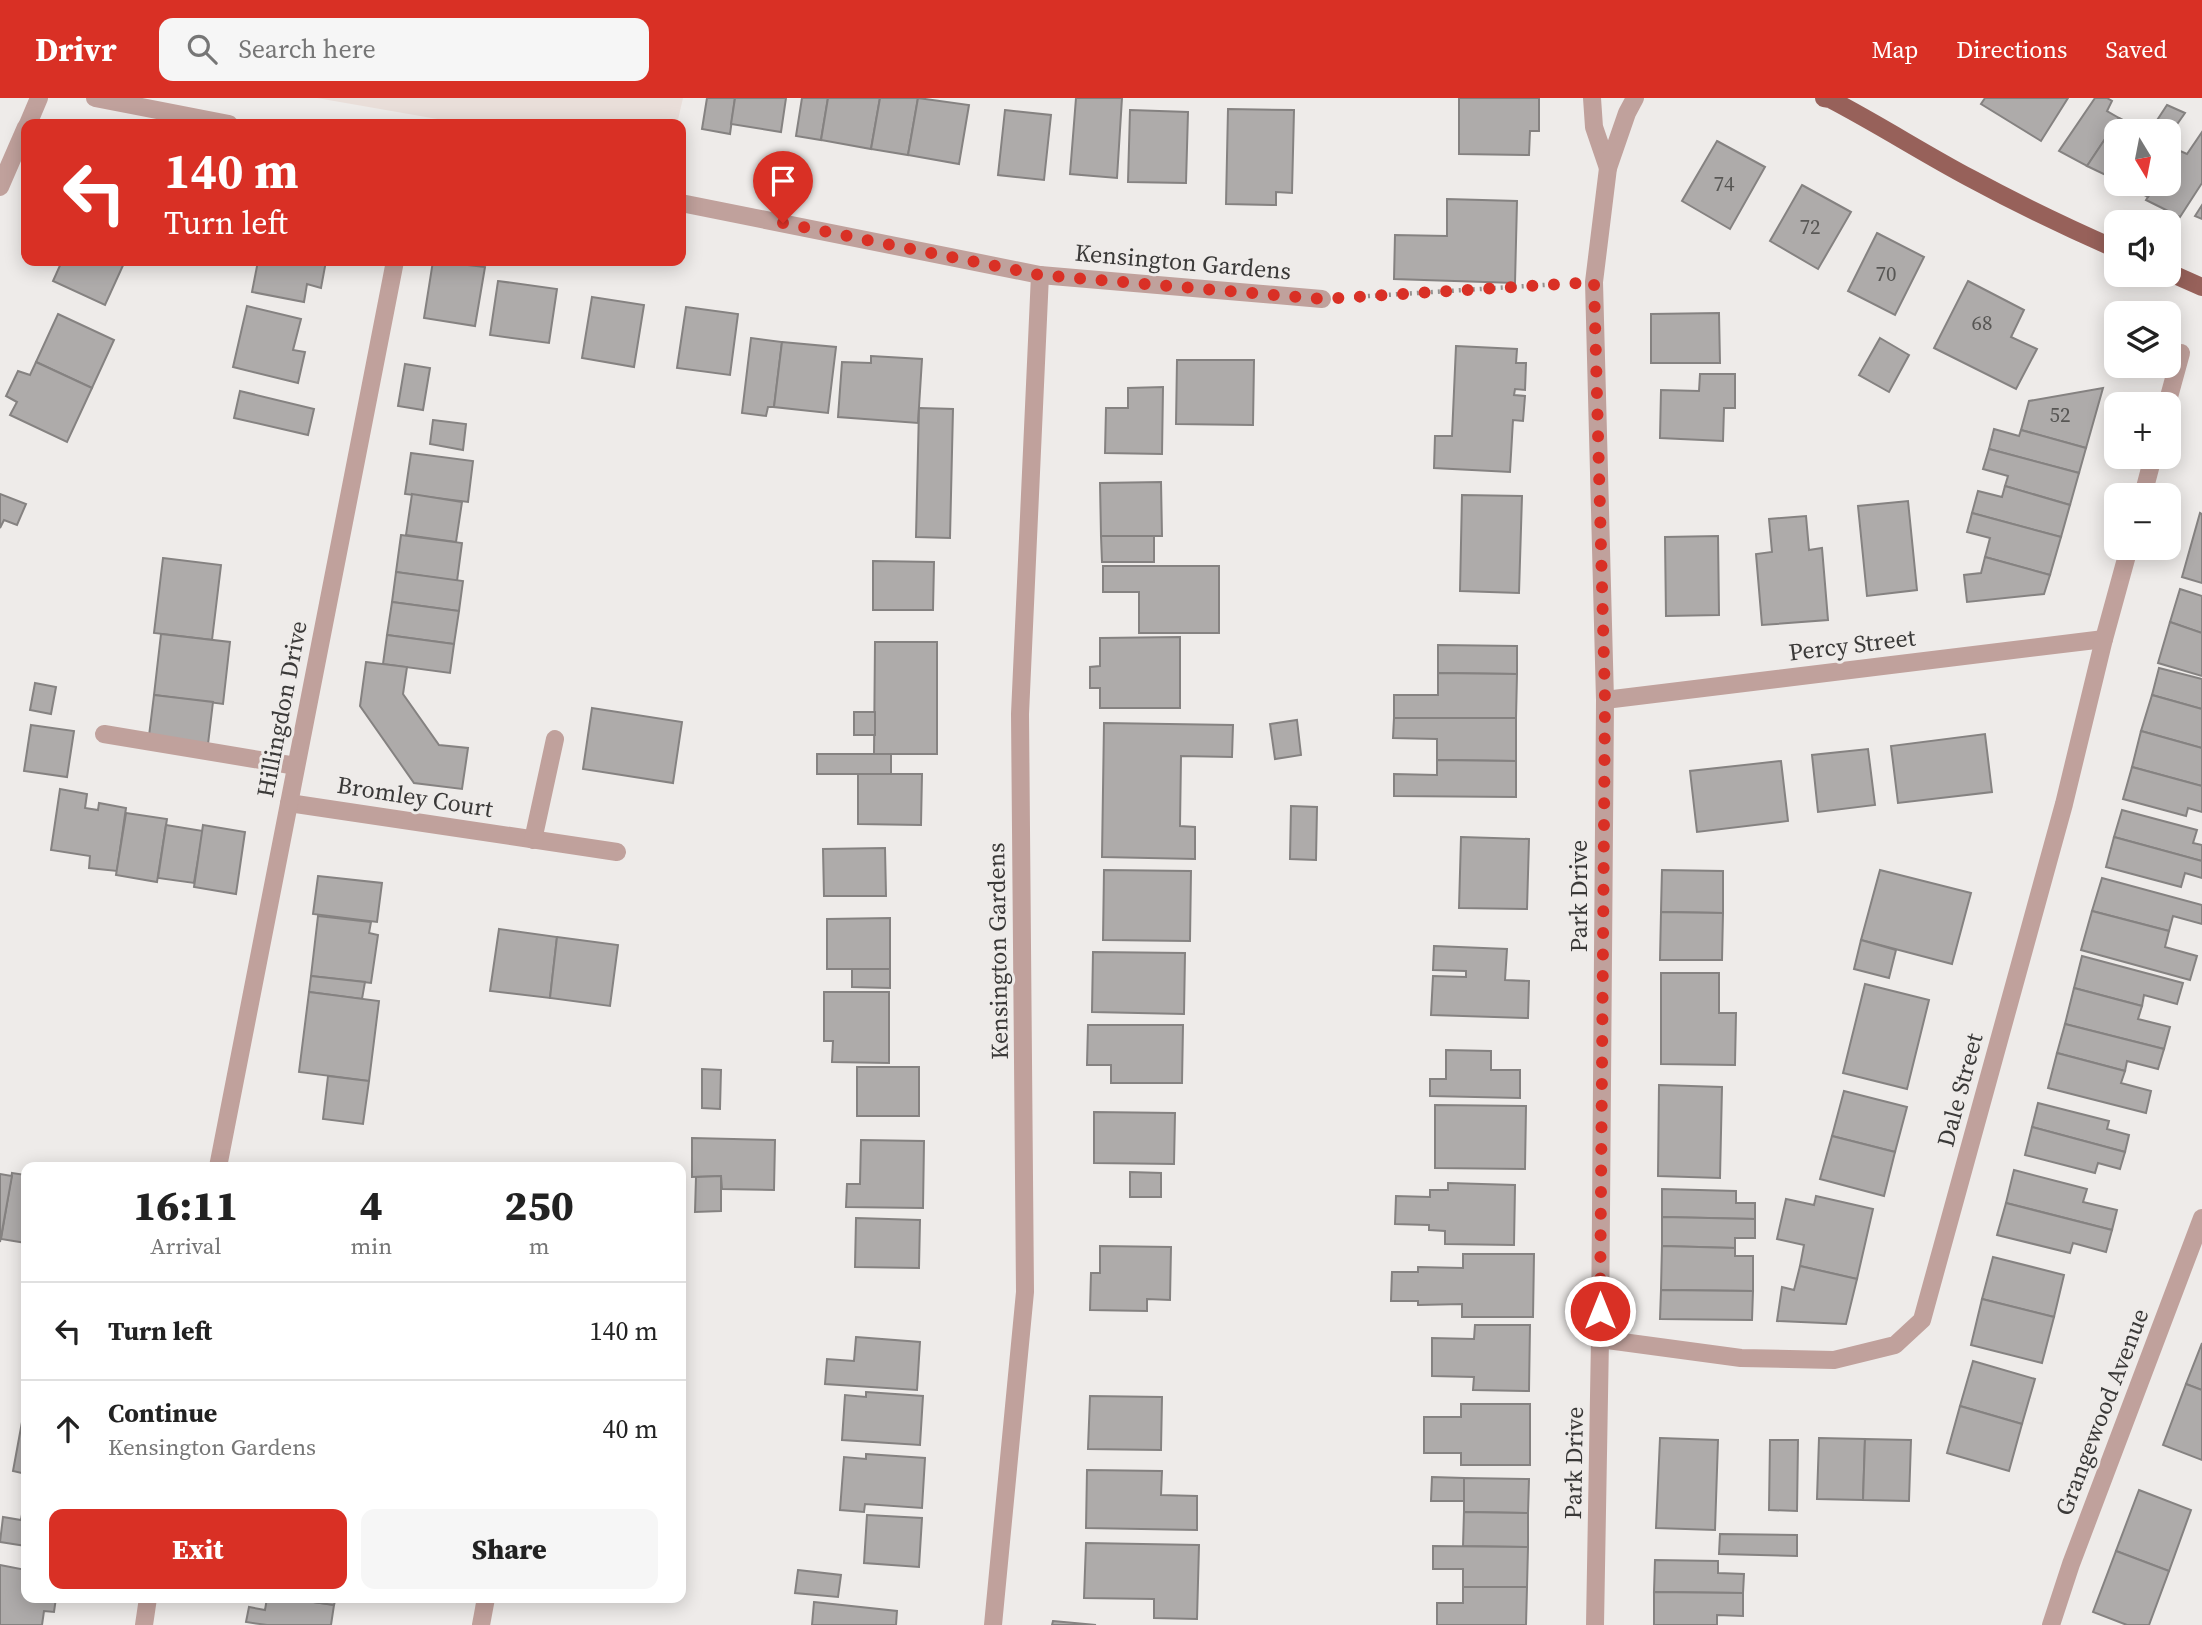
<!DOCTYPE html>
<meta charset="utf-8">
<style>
:root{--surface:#fff;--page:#f6f6f6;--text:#222;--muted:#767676;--line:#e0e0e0;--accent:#d93025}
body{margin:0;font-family:"Source Serif 4",serif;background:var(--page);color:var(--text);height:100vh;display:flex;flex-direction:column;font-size:26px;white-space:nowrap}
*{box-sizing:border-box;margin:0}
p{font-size:23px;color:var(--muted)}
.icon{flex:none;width:38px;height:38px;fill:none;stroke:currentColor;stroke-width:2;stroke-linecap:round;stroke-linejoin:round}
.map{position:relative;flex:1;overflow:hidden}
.sheet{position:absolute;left:21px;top:1064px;width:665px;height:441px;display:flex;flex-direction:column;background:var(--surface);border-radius:14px;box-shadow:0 4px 18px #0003}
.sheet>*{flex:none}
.guide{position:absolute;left:21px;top:21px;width:665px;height:147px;border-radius:14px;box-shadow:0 4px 18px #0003;background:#d93025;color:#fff;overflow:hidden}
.needle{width:46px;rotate:170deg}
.buttons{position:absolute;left:2104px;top:21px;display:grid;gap:14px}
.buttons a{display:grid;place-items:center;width:77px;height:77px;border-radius:14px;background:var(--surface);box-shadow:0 4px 18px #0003;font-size:35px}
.pin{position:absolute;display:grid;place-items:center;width:60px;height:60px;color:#fff;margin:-72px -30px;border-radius:50% 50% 50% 0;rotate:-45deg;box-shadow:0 0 7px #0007}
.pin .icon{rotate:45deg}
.me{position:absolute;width:77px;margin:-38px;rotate:0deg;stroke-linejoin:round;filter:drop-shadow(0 0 5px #0008)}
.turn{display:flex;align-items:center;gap:24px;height:147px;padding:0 28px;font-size:32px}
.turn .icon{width:91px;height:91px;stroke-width:2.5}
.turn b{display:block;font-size:49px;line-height:60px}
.eta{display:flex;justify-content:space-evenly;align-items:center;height:119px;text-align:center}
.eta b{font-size:42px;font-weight:800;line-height:49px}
.primary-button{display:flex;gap:14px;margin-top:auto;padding:14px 28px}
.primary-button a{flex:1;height:80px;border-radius:14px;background:var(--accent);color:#fff;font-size:28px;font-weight:800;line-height:80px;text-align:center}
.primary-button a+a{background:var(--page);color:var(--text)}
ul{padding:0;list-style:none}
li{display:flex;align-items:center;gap:21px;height:98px;padding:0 28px;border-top:2px solid var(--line)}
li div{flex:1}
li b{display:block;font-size:26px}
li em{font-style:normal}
header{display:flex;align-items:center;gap:42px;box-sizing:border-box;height:98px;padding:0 35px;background:var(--accent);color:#fff}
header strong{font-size:33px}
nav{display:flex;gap:38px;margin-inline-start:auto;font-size:24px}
.search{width:490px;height:63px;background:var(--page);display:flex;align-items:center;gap:18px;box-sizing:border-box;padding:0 24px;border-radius:14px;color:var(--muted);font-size:26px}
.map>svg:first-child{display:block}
</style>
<header>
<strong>Drivr</strong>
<div class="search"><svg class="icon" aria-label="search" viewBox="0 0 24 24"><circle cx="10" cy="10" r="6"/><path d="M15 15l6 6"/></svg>Search here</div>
<nav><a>Map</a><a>Directions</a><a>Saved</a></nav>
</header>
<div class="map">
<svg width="2202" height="1527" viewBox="0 0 2202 1527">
<rect width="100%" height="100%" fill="#eeebe9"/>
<path fill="#e9ded9" d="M317,0H683L677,26H466Z"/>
<g fill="#aeabaa" stroke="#858281" stroke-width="2">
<path d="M707,0H735L730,36L702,31Z"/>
<path d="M735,0H786L781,34L731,26Z"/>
<path d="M802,0H828L821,42L796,38Z"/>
<path d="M828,0H880L871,51L821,42Z"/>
<path d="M880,0H918L908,57L871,51Z"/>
<path d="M918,0L969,7L959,66L908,57Z"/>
<path d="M1076,0H1122L1117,80L1070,76Z"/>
<path d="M1459,0H1539V33H1530L1529,57L1459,56Z"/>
<path d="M1985,0H2068L2041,43L1981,6Z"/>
<path d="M2095,0H2107L2112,3L2107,13L2119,20L2087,68L2059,53Z"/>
<path d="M2167,7L2185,15L2168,39V33H2150Z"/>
<path d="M1228,11L1294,12L1292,95L1276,94V107L1226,106Z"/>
<path d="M1005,12L1051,17L1044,82L998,77Z"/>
<path d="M1130,12L1188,14L1186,85L1128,84Z"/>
<path d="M2119,20L2144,33H2116V82L2087,68Z"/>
<path d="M2202,34V85L2180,119L2146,102L2156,86H2168V67L2178,52L2187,56Z"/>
<path d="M1717,43L1765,69L1730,131L1682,103Z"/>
<path d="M2168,47L2178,52L2168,67Z"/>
<path d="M2123,86H2156L2148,99Z"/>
<path d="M1802,87L1851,114L1818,171L1770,143Z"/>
<path d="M1447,101L1517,103L1515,185L1394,181L1395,137L1447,138Z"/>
<path d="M2202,107V121L2195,118Z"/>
<path d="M1877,135L1924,159L1895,217L1848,193Z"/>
<path d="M62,163H125L105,207L53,183Z"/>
<path d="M258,163H326L321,190L307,186L304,204L252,194Z"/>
<path d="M433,163L485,169L475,228L424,220Z"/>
<path d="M498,183L557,191L549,245L490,237Z"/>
<path d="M1968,183L2024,212L2011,239L2037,251L2016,291L1934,250Z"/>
<path d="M592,199L644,207L634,269L582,260Z"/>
<path d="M247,208L301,221L293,252L305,254L298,285L233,269Z"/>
<path d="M686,209L738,216L730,277L677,270Z"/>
<path d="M1719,215L1720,265H1651V216Z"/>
<path d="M58,216L114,242L92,290L36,264Z"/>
<path d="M751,240L782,244L774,309H768L766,318L742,315Z"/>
<path d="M1880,240L1909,257L1889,294L1859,277Z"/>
<path d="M782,244L836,249L828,315L774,309Z"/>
<path d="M1456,248L1517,251L1516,265H1526L1525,292L1515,291L1514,297L1525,298L1523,323L1513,322L1510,374L1434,370L1435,338H1452Z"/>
<path d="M871,258L922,261L918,325L838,319L842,264L871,265Z"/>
<path d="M1177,262H1254L1253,327L1176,326Z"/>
<path d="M36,264L92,290L67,344L10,317L17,304L6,298L18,273L30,277Z"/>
<path d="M405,266L430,270L423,312L398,308Z"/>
<path d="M1700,276H1735V310H1724L1723,343L1660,340L1661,292L1699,293Z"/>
<path d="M1163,289L1162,356L1105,355L1106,310H1128V290Z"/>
<path d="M2103,290L2086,350L2021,332L2029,303Z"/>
<path d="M240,293L314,311L308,337L234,320Z"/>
<path d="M919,310L953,311L950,440L916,439Z"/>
<path d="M433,322L466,326L463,352L430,346Z"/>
<path d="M1994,331L2019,338L2021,332L2086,350L2079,375L1989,351Z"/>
<path d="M1989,351L2079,375L2070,407L2005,388L2008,378L1983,371Z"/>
<path d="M411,355L473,363L468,404L405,396Z"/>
<path d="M1161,384L1162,438H1101L1100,385Z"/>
<path d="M2005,388L2070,407L2061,439L1972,415L1978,393L2002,399Z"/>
<path d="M0,396L26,406L17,427L4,422L0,430Z"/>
<path d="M412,396L462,404L456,444L406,437Z"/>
<path d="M1462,397L1522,398L1519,495L1460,493Z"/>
<path d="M1908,403L1917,492L1867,498L1858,408Z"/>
<path d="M1972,415L2061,439L2050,477L1985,459L1990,440L1967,434Z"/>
<path d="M2200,415L2202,416V485L2182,479Z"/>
<path d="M1806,418L1809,452L1822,450L1828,522L1762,527L1756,456L1772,454L1769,421Z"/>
<path d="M401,437L462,445L457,483L396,474Z"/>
<path d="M1101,438H1154V464H1102Z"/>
<path d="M1718,438L1719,517L1666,518L1665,439Z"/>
<path d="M1985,459L2050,477L2044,496L1967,504L1964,477L1981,475Z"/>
<path d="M163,460L221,467L212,542L154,535Z"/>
<path d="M873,463L934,464L933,512H873Z"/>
<path d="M1103,468H1219V535H1139V494H1103Z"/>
<path d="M396,474L463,483L459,513L392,504Z"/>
<path d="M2180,491L2202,498V535L2170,524Z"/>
<path d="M392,504L459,513L454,546L387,537Z"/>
<path d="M2170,524L2202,535V578L2158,565Z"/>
<path d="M161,536L230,544L223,606L154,597Z"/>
<path d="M387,537L454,546L450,575L383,566Z"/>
<path d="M1180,539V610H1100V590H1090V569L1100,568V540Z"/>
<path d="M875,544H937V656H874Z"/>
<path d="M1438,547L1517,548V576L1438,575Z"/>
<path d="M366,564L407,569L403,596L439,647L468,650L462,691L414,685L360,608Z"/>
<path d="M2159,570L2202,581V611L2152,597Z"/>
<path d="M1438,575L1517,576L1516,620H1394V597H1438Z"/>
<path d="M35,585L56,589L51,616L30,612Z"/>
<path d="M154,597L213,604L208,646L149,638Z"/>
<path d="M2152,597L2202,611V650L2141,633Z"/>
<path d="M592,610L682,624L673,685L583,671Z"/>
<rect x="854" y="614" width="21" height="23"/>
<path d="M1394,620H1516V663L1437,662V641L1393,640Z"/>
<path d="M1297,622L1301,657L1275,661L1270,626Z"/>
<path d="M1104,625L1233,627L1232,659L1181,658L1180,728L1195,729V761L1102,759Z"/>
<path d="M31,627L74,633L67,679L24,673Z"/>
<path d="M2141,633L2202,650V688L2132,669Z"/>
<path d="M1985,636L1992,694L1898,705L1891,648Z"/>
<path d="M1868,651L1875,707L1818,714L1812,657Z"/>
<rect x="817" y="656" width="74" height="20"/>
<path d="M1437,662L1516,663V699L1394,698V676L1437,677Z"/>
<path d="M1781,663L1788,723L1697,734L1690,673Z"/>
<path d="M2132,669L2202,688V714L2188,710L2186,718L2123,701Z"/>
<path d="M858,676H922L921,727L858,726Z"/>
<path d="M60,691L87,696L85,710L98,712L99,705L126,710L117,773L89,770L90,758L51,752Z"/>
<path d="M1291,708L1317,709L1316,762L1290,761Z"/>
<path d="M2122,712L2197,732L2193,745L2202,747V763L2114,739Z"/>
<path d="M126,715L167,721L157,784L116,777Z"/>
<path d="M166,727L203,733L194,785L158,780Z"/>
<path d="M203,727L245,734L236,796L194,789Z"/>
<path d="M1461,739L1529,741L1527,811L1459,810Z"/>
<path d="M2114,739L2202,763V780L2185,775L2181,789L2106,769Z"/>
<path d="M885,750L886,798H824L823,751Z"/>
<path d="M1104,772L1191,773L1190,843L1103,842Z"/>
<path d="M1662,772L1723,773V815L1661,814Z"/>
<path d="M1880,772L1971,795L1952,866L1861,842Z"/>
<path d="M318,778L382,785L377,824L313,816Z"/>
<path d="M2102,780L2202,807V826L2173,818L2169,833L2092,813Z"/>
<path d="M2092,813L2169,833L2165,849L2197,858L2190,882L2081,852Z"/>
<path d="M1661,814L1723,815L1722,862H1660Z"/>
<path d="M318,818L371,824L369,835L378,837L371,885L311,878Z"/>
<path d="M890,820V871H827V821Z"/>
<path d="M499,831L557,839L550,900L490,893Z"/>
<path d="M557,839L618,847L610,908L550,900Z"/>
<path d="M1861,842L1896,852L1889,880L1854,871Z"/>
<path d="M1434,848L1507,851L1505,882L1529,883L1528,920L1431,917L1433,878L1466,879V873L1433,872Z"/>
<path d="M1093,854L1185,855L1184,916L1092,914Z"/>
<path d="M2082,858L2183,885L2177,906L2144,897L2142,908L2074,890Z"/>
<path d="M852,871H890V890L852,889Z"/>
<path d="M1661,875H1719V915H1736L1735,967L1661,966Z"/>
<path d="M311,878L365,884L362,901L309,894Z"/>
<path d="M1865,886L1929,902L1907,991L1843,975Z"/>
<path d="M2074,890L2142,908L2138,921L2170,929L2164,951L2065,926Z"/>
<path d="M309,894L379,903L369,983L299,974Z"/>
<path d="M824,894H889V965L832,964L833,943H824Z"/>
<path d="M2065,926L2164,951L2158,971L2127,963L2125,973L2057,955Z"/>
<path d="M1088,927H1183L1182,985H1111V967H1087Z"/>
<path d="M1446,952L1491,953V972H1520V1000L1430,998V981H1446Z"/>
<path d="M2057,955L2125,973L2121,985L2151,993L2146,1015L2048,990Z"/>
<rect x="857" y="969" width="62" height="49"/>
<path d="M702,971L721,972L720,1011L702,1010Z"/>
<path d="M328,978L369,983L363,1026L323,1021Z"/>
<path d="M1659,987L1722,989L1720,1080L1658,1078Z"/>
<path d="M1844,993L1907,1009L1895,1054L1832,1038Z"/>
<path d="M2038,1005L2109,1023L2107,1031L2129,1037L2125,1054L2032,1029Z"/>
<path d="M1435,1007L1526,1008L1525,1071L1435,1070Z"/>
<path d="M1094,1014L1175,1015L1174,1066L1094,1065Z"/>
<path d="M2032,1029L2125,1054L2120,1071L2098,1065L2095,1075L2025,1057Z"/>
<path d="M1832,1038L1895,1054L1884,1098L1820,1081Z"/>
<path d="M692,1040L775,1042L774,1092L722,1091L721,1078L692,1079Z"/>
<path d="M861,1042L924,1043L923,1110L846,1109L847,1086H860Z"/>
<path d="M2014,1072L2087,1091L2083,1104L2117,1112L2112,1132L2006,1105Z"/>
<path d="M1130,1074L1161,1075V1099H1130Z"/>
<path d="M12,1075L26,1077V1145L1,1141Z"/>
<path d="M0,1076L12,1078L0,1144Z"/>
<path d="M721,1078V1113L695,1114L696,1079Z"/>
<path d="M1448,1085L1515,1087L1514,1147L1445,1146V1133L1429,1132V1127L1395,1126L1396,1098L1430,1099V1092H1448Z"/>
<path d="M1662,1091L1736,1093V1105H1755V1121L1662,1119Z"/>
<path d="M1816,1098L1873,1111L1857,1181L1800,1168L1804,1147L1777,1141L1786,1101L1814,1107Z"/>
<path d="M2006,1105L2112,1132L2106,1154L2073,1145L2070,1155L1997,1137Z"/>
<path d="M1662,1119L1755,1121V1140H1735V1150L1662,1148Z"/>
<path d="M856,1120L920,1122L919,1170L855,1169Z"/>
<path d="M1100,1148L1171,1149L1170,1202L1147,1201V1213L1090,1212L1091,1175H1100Z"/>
<path d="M1662,1148L1735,1150V1158H1753V1193L1661,1192Z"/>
<path d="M1463,1156H1534L1533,1219H1462V1206L1418,1207V1203H1391L1392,1174H1418V1169L1463,1170Z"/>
<path d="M1993,1159L2064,1177L2054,1219L1982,1201Z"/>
<path d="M1800,1168L1857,1181L1846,1226L1777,1223L1782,1189L1794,1192Z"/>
<path d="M1661,1192L1753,1193L1752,1222L1660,1221Z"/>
<path d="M1982,1201L2054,1219L2042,1265L1971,1247Z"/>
<path d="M1475,1227H1530L1529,1293L1473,1292L1474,1279L1432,1278V1240L1474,1241Z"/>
<path d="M856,1239L920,1244L917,1292L825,1286L827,1261L854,1263Z"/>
<path d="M2202,1245V1292L2186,1286Z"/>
<path d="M1973,1263L2035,1281L2022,1326L1960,1308Z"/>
<path d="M2186,1286L2202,1292V1362L2163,1347Z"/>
<path d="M866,1294L923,1298L920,1347L842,1342L845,1297L866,1299Z"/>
<path d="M1090,1298L1162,1299L1161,1352L1088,1351Z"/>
<path d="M1461,1306H1530V1367H1461V1355H1424V1319H1461Z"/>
<path d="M1960,1308L2022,1326L2009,1373L1947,1355Z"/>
<path d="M22,1324L26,1325V1376L13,1373Z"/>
<path d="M1660,1340L1718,1342L1715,1432L1656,1430Z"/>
<path d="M1819,1340L1865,1341L1863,1402L1817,1401Z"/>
<path d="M1865,1341L1911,1342L1909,1403L1863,1402Z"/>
<path d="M1770,1342H1798L1797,1413L1769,1412Z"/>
<path d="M866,1356L925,1360L922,1410L865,1406L864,1414L840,1412L844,1359L866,1361Z"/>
<path d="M1087,1372L1162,1373L1161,1397L1197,1398V1432L1086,1430Z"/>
<path d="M1432,1379L1464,1380V1403H1431Z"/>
<path d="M1464,1380L1529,1381L1528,1415L1464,1414Z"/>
<path d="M2139,1392L2191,1412L2169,1473L2116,1453Z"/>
<path d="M26,1394V1448L0,1444L3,1419L21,1422Z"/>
<path d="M1464,1414L1528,1415V1449L1463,1448Z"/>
<path d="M867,1417L922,1420L919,1469L864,1465Z"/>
<path d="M1720,1436L1797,1437V1458L1719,1456Z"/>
<path d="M1086,1445L1199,1447L1197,1521L1154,1520V1501L1084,1500Z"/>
<path d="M1433,1448L1528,1449L1527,1489H1463V1471H1433Z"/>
<path d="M2116,1453L2169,1473L2149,1527H2127L2093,1514Z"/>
<path d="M1655,1462L1718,1463V1475L1744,1476L1743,1495L1654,1494Z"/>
<path d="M0,1467L26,1472V1500H56L54,1514L44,1513L42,1527H0Z"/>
<path d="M798,1472L841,1477L838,1499L795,1495Z"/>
<path d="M1463,1489H1527L1526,1527H1437V1505H1463Z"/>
<path d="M1654,1494L1743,1495V1518L1717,1517V1527H1654Z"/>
<path d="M267,1500H285L334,1507L331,1527H267L246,1524L249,1509L265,1512Z"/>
<path d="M285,1500H336L334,1507Z"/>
<path d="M585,1500H629L628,1503Z"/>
<path d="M814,1504L897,1513L896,1527H812Z"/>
<path d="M1053,1523L1096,1527H1052Z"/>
</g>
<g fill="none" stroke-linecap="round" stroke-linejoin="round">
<path stroke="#949290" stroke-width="4.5" stroke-dasharray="2 5" stroke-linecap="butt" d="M1354,199L1559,186"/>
<g stroke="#c0a19c" stroke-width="18">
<path d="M95,0L229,26"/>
<path d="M1592,0L1594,29L1608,70"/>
<path d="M28,26L39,0"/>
<path d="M0,89L26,29"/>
<path d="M681,105L1040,177L1322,201"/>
<path d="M2167,306L2181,255"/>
<path d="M2143,397L2153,359"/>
<path d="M1605,602L2104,541"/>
<path d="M104,636L296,668"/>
<path d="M289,705L617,754"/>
<path d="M533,742L555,641"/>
<path d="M218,1069L395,163"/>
<path d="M1600,1241L1741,1260L1834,1262L1895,1247L1922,1222L2064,706L2104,541L2129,450"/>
<path d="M144,1527L148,1500"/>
<path d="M481,1527L486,1500"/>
<path d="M993,1527L1025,1194L1020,616L1040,177"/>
<path d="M1595,1527L1600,1241L1605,602L1594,184L1608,70L1627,15L1635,0"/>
<path d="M2051,1527L2071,1466L2202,1120"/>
</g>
<g stroke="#97615a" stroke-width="18">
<path d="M1824,0L1830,1C1878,26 1923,55 1970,80C2018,106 2066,129 2116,151"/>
<path d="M2168,174L2202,189"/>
</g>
</g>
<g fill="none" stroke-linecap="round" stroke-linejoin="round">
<path stroke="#d93025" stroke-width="12" stroke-dasharray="0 21.6" d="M783,125L1040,177L1322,201L1594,184L1605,602L1600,1213"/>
</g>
<g text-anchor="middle" stroke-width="6" stroke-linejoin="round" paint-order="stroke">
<g font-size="21" fill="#575654">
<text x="1724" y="93">74</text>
<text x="1810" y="136">72</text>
<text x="1886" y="183">70</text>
<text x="1982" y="232">68</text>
<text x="2060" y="324">52</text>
</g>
<g font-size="24" fill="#3a3938" stroke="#eeebe9">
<text transform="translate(1183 164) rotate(5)" y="8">Kensington Gardens</text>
<text transform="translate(1852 547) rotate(-7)" y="8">Percy Street</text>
<text transform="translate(282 611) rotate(-79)" y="8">Hillingdon Drive</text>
<text transform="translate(415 699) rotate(9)" y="8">Bromley Court</text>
<text transform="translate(1579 798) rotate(-90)" y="8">Park Drive</text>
<text transform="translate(998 853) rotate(-91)" y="8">Kensington Gardens</text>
<text transform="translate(1960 992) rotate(-75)" y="8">Dale Street</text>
<text transform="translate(2102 1314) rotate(-69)" y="8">Grangewood Avenue</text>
<text transform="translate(1574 1365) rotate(-89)" y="8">Park Drive</text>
</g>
</g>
</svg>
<div class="buttons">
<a><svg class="needle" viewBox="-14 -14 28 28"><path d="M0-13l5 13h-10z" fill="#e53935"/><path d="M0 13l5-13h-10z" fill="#767676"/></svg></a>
<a><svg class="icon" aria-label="sound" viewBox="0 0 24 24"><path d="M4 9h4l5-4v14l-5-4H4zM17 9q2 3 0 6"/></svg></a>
<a><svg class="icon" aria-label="layers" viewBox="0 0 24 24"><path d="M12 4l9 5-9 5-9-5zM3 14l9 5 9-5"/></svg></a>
<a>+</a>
<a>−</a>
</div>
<div class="pin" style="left:783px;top:125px;background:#d93025"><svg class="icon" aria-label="arrive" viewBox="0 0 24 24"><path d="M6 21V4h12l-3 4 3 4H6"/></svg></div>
<svg class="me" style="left:1600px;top:1213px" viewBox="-20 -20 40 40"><circle r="17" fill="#d93025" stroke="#fff" stroke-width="3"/><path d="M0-11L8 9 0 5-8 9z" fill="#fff"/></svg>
<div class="guide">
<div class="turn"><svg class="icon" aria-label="left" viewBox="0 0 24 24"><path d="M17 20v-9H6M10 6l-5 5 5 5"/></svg><div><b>140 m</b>Turn left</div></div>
</div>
<section class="sheet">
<div class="eta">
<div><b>16:11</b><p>Arrival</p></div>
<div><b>4</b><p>min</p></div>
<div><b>250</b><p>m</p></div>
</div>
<ul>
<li><svg class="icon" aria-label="left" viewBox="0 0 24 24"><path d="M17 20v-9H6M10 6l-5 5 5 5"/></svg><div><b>Turn left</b></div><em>140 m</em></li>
<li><svg class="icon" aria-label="ahead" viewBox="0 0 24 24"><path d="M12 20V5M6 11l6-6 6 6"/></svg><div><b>Continue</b><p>Kensington Gardens</p></div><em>40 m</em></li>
</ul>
<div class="primary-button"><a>Exit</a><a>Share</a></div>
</section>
</div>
